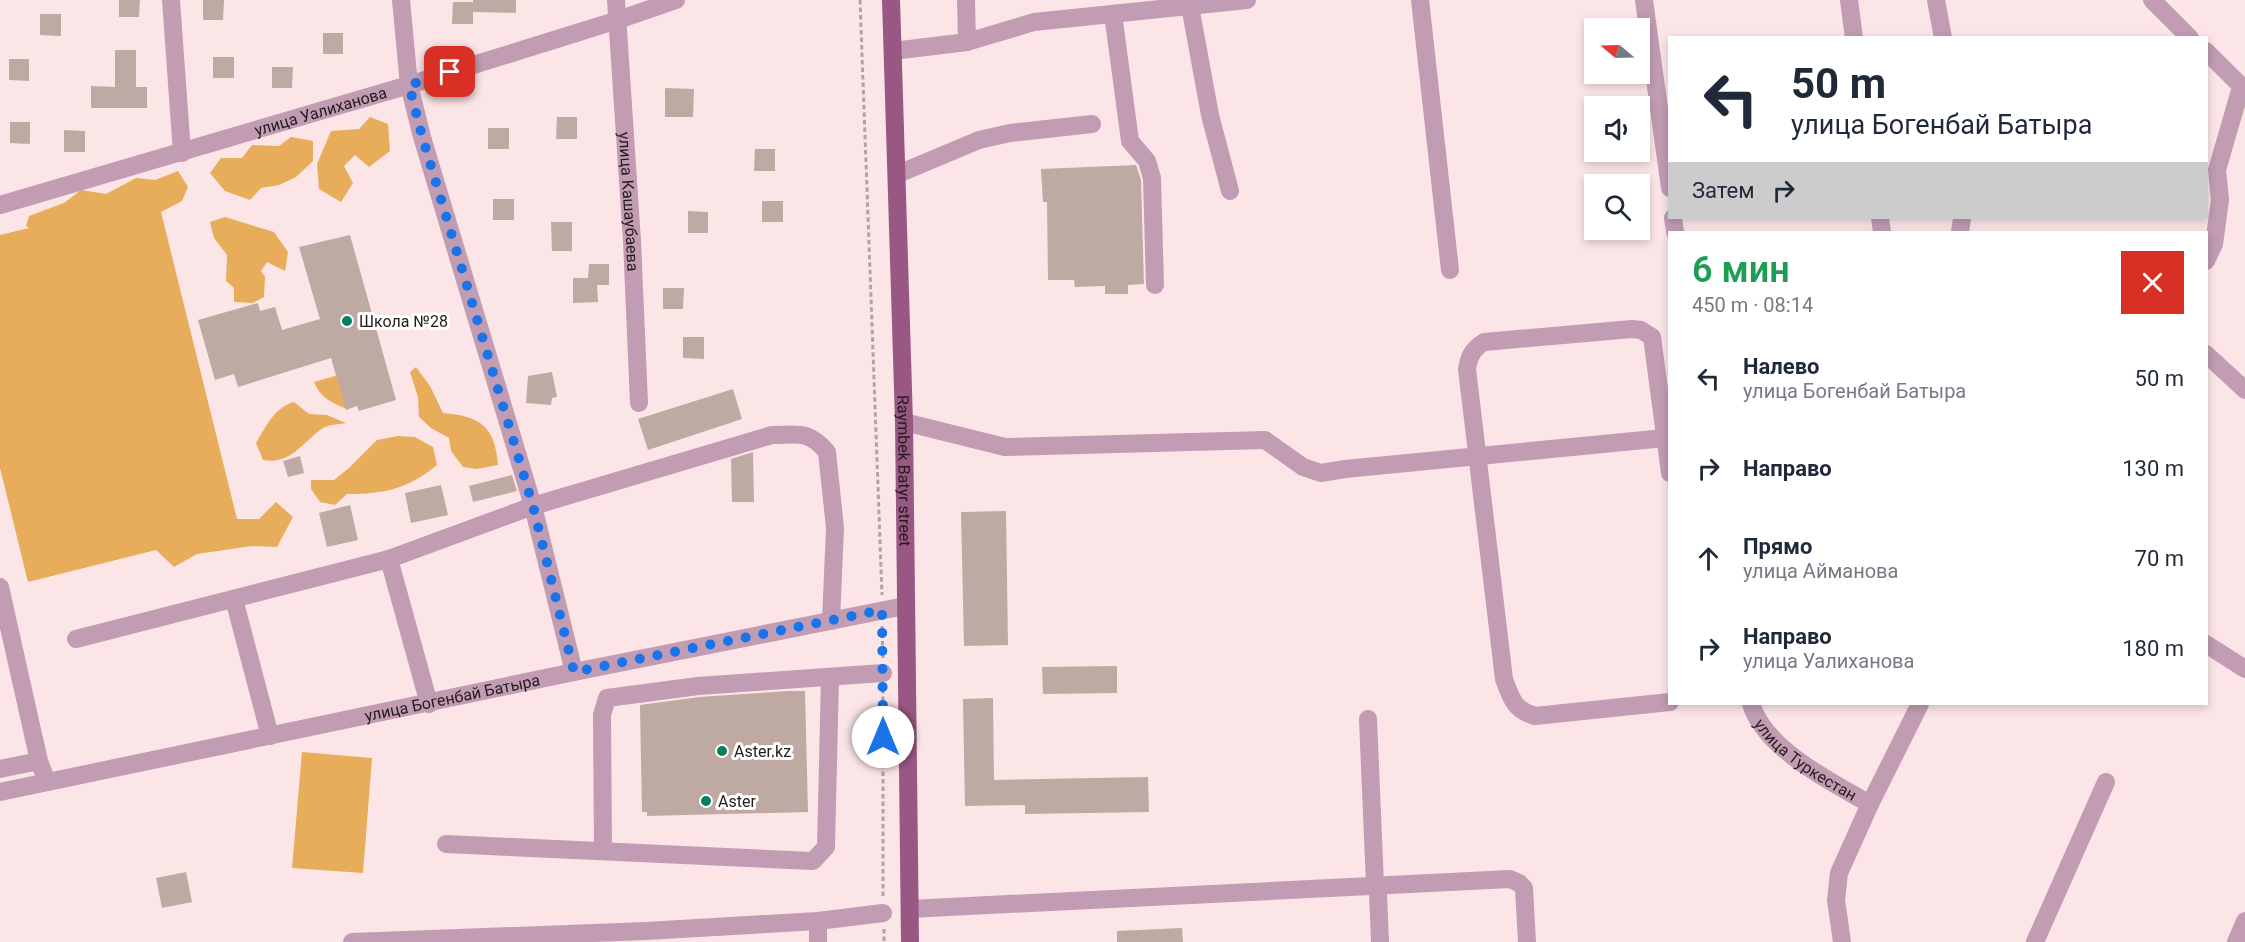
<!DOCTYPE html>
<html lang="ru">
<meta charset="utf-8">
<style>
:root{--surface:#fff;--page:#f6f6f7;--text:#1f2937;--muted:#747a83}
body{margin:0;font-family:Roboto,sans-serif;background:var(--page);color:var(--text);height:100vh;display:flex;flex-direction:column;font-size:22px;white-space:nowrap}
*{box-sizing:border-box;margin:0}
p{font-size:20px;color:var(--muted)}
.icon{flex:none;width:33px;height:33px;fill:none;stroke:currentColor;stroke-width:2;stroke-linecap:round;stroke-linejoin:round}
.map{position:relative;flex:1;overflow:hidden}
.details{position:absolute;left:1668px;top:231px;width:540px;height:474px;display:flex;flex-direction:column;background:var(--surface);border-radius:0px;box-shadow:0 3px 9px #0003}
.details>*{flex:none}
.guide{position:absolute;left:1668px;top:36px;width:540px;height:183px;border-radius:0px;box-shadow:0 3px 9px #0003;background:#fff;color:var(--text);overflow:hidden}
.needle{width:39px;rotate:289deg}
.fabs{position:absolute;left:1584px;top:18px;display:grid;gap:12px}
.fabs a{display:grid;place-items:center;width:66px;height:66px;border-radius:0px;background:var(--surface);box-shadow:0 3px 9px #0003;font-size:30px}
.pin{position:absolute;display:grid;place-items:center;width:51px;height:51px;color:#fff;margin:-26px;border-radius:12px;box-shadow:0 3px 9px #0006}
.me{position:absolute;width:66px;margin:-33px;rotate:0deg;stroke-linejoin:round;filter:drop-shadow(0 0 4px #0008)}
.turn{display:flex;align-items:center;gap:21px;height:126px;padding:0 24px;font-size:27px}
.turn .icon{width:78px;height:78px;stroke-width:2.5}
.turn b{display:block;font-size:42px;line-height:51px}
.then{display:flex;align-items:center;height:57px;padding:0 24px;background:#0003;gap:12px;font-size:22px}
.round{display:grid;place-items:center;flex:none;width:63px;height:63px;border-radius:0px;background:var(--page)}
.overview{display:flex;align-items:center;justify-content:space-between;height:102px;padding:0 24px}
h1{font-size:36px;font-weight:600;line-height:45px;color:#1e9e55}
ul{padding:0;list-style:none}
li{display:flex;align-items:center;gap:18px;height:90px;padding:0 24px}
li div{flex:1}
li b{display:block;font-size:22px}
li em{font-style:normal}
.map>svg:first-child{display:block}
</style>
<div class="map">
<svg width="2245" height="942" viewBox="0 0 2245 942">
<rect width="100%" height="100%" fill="#fce5e7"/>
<g fill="#e7ad5a">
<path d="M370,117L388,124L390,151L369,167L355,155L344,166L353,183L341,202L319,189L317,164L331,131L359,129Z"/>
<path d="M291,137L313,141V161L296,177L279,185L261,188L250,200L225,191L210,173L221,158H242L252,145L279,146Z"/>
<path d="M178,171L188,187L182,201L161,212L237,519H259L276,502L293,517L277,547L252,546L197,554L174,567L156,550L28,582L0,468V235L29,228L26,226L29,216L64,203L81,190L106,194L136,178L155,180Z"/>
<path d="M225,217L274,232L288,252L285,271L267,262L261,271L265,277L264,297L253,303L234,302V288L226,281L227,255L214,238L210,222Z"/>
<path d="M416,367L430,386L443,413C480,416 495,426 498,465L477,469L463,467L451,451L449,438L431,428L419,417L418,397L410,372Z"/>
<path d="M342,374L347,409C331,403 320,397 314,382Z"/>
<path d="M294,402L309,414L327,415L346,423C339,424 329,425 323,428C302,442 292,465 263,460L256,443C266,426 275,407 294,402Z"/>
<path d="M398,436L415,437L433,447L437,465C408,489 384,494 347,494L335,505L320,502L311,489V480H334L349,468L377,440Z"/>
<path d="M302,752L372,758L363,873L292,868Z"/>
</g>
<g fill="#beaaa2">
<path d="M119,0H140L139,17H119Z"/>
<path d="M203,0H224L223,20H203Z"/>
<path d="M473,0H516V13L473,12Z"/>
<path d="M453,2H473V24H452Z"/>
<path d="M40,14H61V36L40,35Z"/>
<rect x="323" y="33" width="20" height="21"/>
<path d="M115,50H136V87H147V108H91V86L115,87Z"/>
<rect x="213" y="57" width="21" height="21"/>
<path d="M9,59H29V81L9,80Z"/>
<path d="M272,67H293L292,88H272Z"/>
<path d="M665,88L694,89L693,117H665Z"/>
<path d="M557,117H577V139H556Z"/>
<path d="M10,122H30V144L10,143Z"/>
<rect x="488" y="128" width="21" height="21"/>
<path d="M64,130L85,131V152H64Z"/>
<path d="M755,149H775V171H754Z"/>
<path d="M1136,165L1141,180L1144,284L1128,285V294H1105V286L1075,287L1074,280H1048L1047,202H1043L1041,169Z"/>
<rect x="493" y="199" width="21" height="21"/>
<rect x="762" y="201" width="21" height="21"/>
<path d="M688,211L708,212V233H688Z"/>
<path d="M551,222H572V251H552Z"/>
<path d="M350,235L396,400L359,411L357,406L346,410L331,358L238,387L234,374L215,380L198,320L258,303L260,311L275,307L282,330L320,319L299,247Z"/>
<path d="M589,264H609V285H597L598,302L573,303V278H588Z"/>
<path d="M663,288H684L683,309H663Z"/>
<path d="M683,337H704V359L683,358Z"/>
<path d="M552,372L557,397L552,398L551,405L526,403L528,376Z"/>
<path d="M733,389L742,419L648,450L638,419Z"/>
<path d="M753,452L754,502H732L731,459Z"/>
<path d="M300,456L304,473L288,477L283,461Z"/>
<path d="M512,475L517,491L473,502L469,486Z"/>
<path d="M441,485L448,515L411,523L405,493Z"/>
<path d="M350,505L358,540L327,547L319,513Z"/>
<path d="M1006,511L1008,645L964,646L961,512Z"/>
<path d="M1117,666V693L1043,694L1042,667Z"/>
<path d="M789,691H805L808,812L647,816V812H642L640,705L699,697Z"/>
<path d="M993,698L994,780L1148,777L1149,812L1025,814V805L965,806L963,699Z"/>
<path d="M186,872L192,902L162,908L156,878Z"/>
<path d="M1182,928L1183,942H1117V931Z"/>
</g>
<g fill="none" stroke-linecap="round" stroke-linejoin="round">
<g stroke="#b3a1a3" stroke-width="3" stroke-dasharray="4.5 3" stroke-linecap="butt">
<path d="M860,0L882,595"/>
<path d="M882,626L883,658"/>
<path d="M883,689V898"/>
<path d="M884,929V942"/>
</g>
<g stroke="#c19cb3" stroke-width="18">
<path d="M171,0L182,153"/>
<path d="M401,0L409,85L422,137L533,506L574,672"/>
<path id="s1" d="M616,0L632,241L639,403"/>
<path d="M966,0L967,42"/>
<path d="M1420,0L1450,270"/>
<path d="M1644,0L1670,188"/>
<path d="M1849,0L1854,38"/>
<path d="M1936,0L1943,38"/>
<path d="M2152,0L2190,38"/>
<path d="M1190,6L1210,115L1230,191"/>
<path d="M1113,14L1130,141L1147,161L1152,178L1155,285"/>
<path d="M893,51L967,42L1034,22L1247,0"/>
<path d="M2206,51L2245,90"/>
<path d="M898,174L979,140L1010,133L1092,124"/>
<path id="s2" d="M0,205L409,85L618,20L676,0"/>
<path d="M1673,218L1675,232"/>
<path d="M1880,218L1882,232"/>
<path d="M1960,232L1962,218"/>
<path d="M2206,261L2214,244L2220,200L2217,170L2239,94L2244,87"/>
<path d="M2206,354L2245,390"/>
<path d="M904,422L1005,447L1265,440L1303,467L1321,473L1345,469L1665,438"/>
<path d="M1670,473L1652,337L1641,330L1632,329L1484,342C1473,349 1469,356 1467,369L1504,679C1511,698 1514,710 1535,716L1670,702"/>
<path d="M389,559L429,704"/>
<path d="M0,587L39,761L47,782"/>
<path d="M234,599L270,736"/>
<path d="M76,639L389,559L533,506L772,435C798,435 809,430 827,452L835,528L831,621"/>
<path d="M2206,644L2245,669"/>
<path id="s3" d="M1751,704C1765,749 1831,782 1870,804"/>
<path d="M1368,719L1375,885L1378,893L1380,942"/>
<path d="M0,769L39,761"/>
<path id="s4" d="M0,792L574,672L905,606"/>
<path d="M446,844L813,861L826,847L830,677"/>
<path d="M603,851L602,715L607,698L698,686L883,673"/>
<path d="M910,909L1510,879L1519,883L1524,888L1527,942"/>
<path d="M818,921V942"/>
<path d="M352,942L646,931L818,921L883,913"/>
<path d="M1842,942L1836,900L1839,873L1870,804L1920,704"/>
<path d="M2035,942L2106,782"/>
<path d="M2236,942L2245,921"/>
</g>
<path stroke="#995884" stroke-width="18" id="s5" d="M891,0L904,422L910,942"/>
</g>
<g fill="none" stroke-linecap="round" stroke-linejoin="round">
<path stroke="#1a73e8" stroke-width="10" stroke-dasharray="0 18" d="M450,72L409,85L422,136L533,506L574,672L882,610L883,737"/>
</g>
<g fill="#048060" stroke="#fff" stroke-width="2">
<circle cx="347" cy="321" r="6"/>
<circle cx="722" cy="751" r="6"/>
<circle cx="706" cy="801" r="6"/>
</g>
<g text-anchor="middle" stroke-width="6" stroke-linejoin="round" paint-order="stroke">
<g font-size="16" fill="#231b1c" stroke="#fff">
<text dy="6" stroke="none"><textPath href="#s2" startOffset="334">улица Уалиханова</textPath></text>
<text dy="6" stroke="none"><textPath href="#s1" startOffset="202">улица Кашаубаева</textPath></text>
<text dy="6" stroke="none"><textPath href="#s5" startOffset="471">Raymbek Batyr street</textPath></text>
<text dy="6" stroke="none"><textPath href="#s4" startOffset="462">улица Богенбай Батыра</textPath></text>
<text dy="6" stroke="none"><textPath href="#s3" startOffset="80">улица Туркестан</textPath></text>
</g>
<g font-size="16" fill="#231b1c" stroke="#fff" text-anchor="start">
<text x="359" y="327">Школа №28</text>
<text x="734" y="757">Aster.kz</text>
<text x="718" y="807">Aster</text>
</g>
</g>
</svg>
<div class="fabs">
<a><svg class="needle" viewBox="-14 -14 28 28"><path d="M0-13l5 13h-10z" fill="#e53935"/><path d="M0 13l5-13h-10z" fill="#747a83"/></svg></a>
<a><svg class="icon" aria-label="sound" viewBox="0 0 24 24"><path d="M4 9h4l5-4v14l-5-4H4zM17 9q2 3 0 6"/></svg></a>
<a><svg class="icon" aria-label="search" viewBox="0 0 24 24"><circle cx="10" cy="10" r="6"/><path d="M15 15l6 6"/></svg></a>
</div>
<div class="pin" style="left:450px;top:72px;background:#d93025"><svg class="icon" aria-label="arrive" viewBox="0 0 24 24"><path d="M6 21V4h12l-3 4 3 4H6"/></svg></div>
<svg class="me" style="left:883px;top:737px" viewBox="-20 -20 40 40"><circle r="19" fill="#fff"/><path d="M0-13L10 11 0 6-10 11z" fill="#1a73e8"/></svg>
<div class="guide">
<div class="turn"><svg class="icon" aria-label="left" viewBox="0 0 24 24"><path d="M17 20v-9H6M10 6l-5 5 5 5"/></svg><div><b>50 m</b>улица Богенбай Батыра</div></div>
<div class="then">Затем<svg class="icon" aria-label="right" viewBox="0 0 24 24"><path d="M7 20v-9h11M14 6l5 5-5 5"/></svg></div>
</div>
<section class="details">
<div class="overview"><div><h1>6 мин</h1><p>450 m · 08:14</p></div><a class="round" style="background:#d93025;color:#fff"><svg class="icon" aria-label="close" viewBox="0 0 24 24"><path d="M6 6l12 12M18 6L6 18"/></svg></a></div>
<ul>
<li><svg class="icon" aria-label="left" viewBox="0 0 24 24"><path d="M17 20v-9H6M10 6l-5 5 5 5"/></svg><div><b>Налево</b><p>улица Богенбай Батыра</p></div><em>50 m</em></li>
<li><svg class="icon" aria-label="right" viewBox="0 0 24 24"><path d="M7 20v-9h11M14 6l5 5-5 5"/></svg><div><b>Направо</b></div><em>130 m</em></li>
<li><svg class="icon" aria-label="ahead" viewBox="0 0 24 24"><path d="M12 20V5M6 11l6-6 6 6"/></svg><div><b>Прямо</b><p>улица Айманова</p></div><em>70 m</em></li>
<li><svg class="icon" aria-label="right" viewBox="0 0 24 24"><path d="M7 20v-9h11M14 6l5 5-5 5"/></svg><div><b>Направо</b><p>улица Уалиханова</p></div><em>180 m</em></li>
</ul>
</section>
</div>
